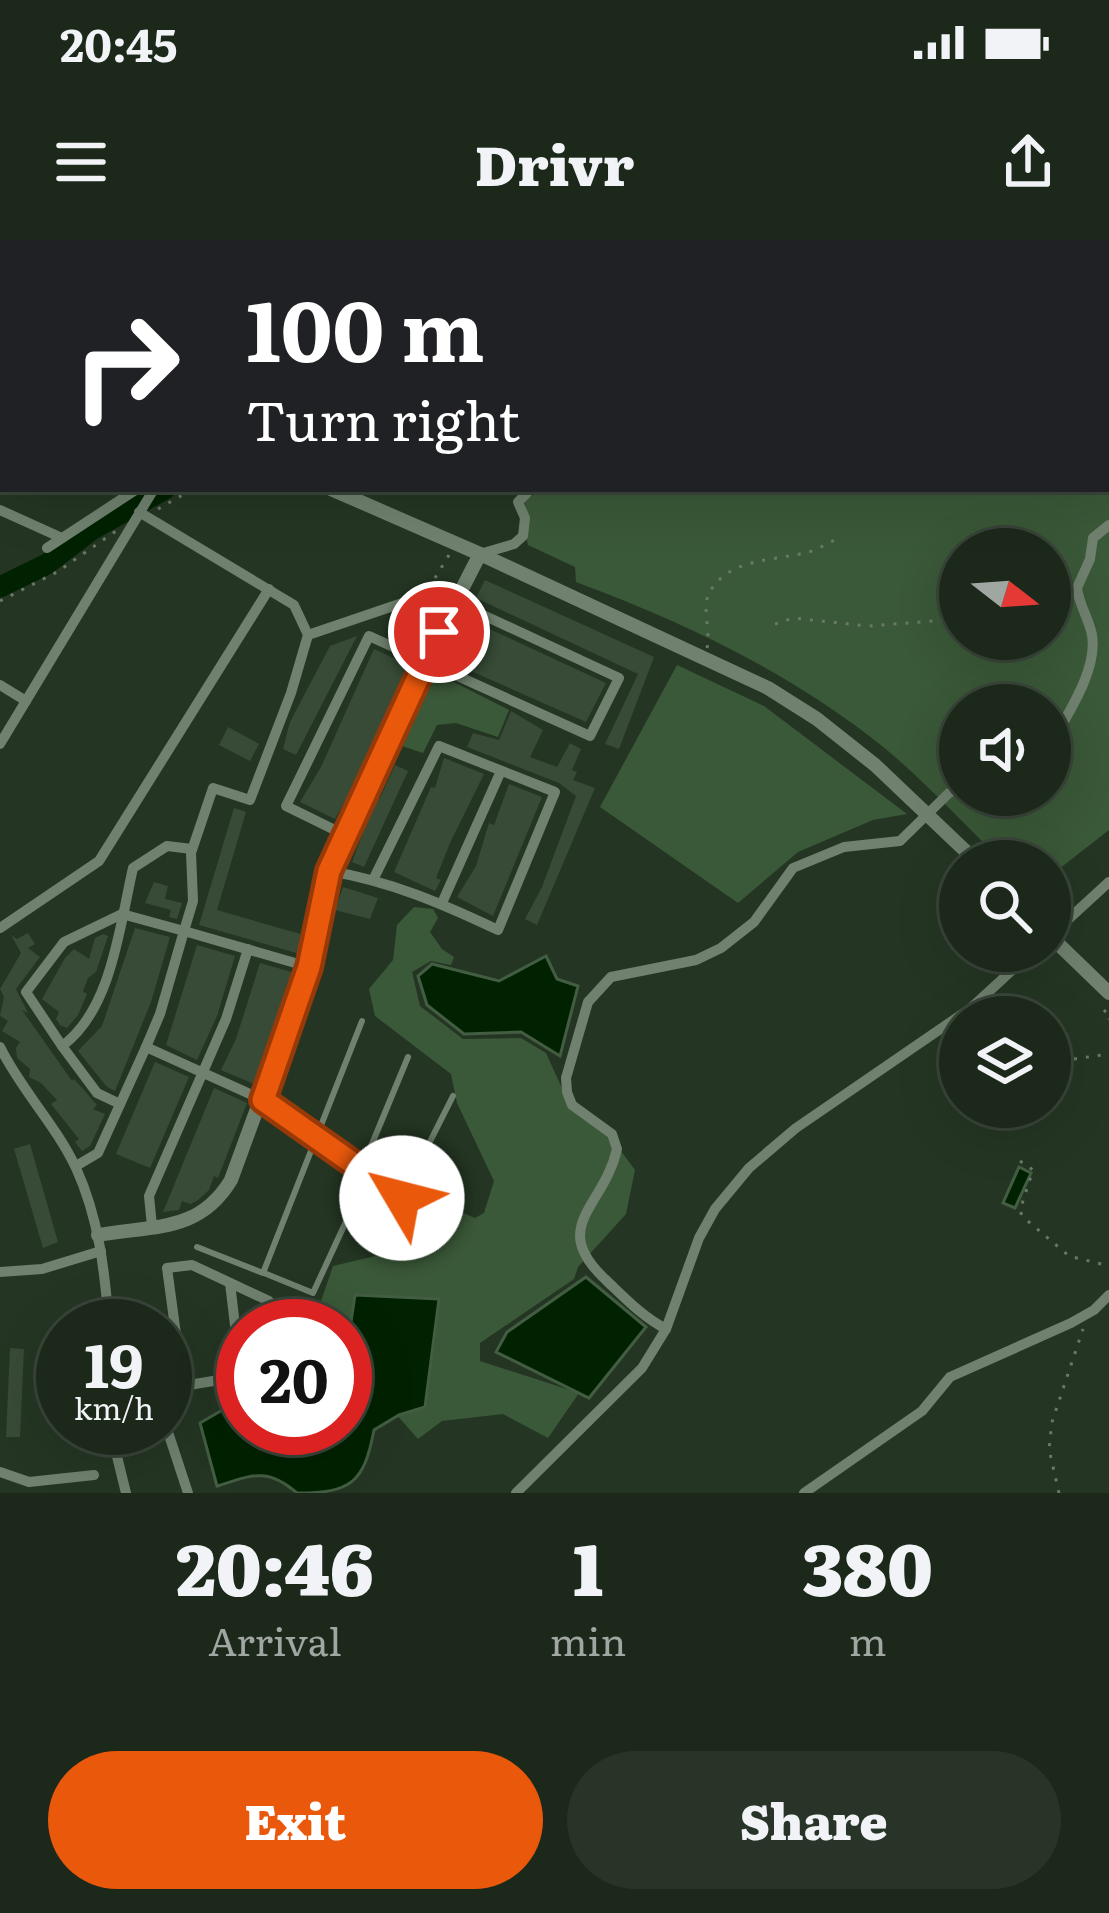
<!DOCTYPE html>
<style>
:root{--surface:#1b281a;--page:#283427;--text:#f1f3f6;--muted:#a0a6a2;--line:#394439;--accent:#ea580c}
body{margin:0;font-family:Literata,serif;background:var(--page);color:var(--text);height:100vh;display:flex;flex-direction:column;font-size:45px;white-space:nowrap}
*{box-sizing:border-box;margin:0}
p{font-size:39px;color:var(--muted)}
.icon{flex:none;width:66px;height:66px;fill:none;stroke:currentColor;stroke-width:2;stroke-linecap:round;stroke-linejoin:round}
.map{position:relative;height:1253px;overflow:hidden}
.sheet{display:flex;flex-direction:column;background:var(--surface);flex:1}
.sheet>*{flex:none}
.banner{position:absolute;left:0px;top:0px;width:1110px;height:252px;box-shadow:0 12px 48px #0002,0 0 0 3px var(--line);background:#202124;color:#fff;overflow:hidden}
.needle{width:78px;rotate:107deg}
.buttons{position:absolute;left:939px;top:288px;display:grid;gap:24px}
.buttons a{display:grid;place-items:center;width:132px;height:132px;border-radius:50%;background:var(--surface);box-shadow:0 12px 48px #0002,0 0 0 3px var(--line);font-size:60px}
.speed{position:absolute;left:36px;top:1059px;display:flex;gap:24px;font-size:60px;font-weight:700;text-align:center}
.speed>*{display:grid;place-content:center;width:156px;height:156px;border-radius:50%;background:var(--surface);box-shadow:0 12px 48px #0002,0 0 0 3px var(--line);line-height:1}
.speed small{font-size:30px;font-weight:400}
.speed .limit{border:18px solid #d22;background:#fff;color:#111}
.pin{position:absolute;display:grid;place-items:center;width:102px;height:102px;color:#fff;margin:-51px;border:6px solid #fff;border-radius:50%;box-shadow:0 3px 12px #0007}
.me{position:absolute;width:132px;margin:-66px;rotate:307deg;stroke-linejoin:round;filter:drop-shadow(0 0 9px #0008)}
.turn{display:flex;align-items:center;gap:42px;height:252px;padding:0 48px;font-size:54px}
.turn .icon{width:156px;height:156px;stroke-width:2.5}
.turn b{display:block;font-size:84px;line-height:102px}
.eta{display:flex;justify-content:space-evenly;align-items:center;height:204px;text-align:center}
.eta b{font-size:72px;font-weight:800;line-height:84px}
.cta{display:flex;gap:24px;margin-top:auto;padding:24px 48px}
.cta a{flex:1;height:138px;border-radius:72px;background:var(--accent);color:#fff;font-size:48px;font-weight:800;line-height:138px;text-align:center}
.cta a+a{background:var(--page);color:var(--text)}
.status{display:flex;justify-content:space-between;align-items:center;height:84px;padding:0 60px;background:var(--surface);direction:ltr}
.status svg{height:33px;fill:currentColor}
header{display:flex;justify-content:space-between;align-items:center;height:156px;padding:0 48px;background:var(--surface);font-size:54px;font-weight:800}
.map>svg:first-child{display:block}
</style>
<div class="status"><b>20:45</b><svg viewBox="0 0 49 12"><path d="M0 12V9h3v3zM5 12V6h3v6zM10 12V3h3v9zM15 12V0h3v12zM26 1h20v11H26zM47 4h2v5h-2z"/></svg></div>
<header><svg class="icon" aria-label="menu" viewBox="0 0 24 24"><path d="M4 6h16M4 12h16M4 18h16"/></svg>Drivr<svg class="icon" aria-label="share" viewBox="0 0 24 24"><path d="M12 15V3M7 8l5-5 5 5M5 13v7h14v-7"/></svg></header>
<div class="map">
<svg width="1109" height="1253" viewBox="0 0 1109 1253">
<rect width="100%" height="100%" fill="#243623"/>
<g fill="#3a5938" fill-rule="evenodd">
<path d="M968,0H1109V590L1050,636V621H1003C959,580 917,532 868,495C779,427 680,381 576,342L575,327L528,305C524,289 531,280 524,261L543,249H1107V3H965ZM960,309H1050V399H960ZM960,465H1050V555H960Z"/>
<path d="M677,425L764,466L907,574L873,580L798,612L738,663L600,567Z"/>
<path d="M436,433L509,470L498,497L456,483L437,485L423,513L393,503L430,435Z"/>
<path d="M414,667L433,669L438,678L430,692L442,709L454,717L451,725L431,721L412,732L420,766L463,799L521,798L546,813L571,868L610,896L635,930L626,974L578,1027L574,1039L480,1103V1121L579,1153L548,1198L503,1174L442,1181L418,1199L348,1120L345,1122V1086H307L305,1072L319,1067L333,1026L388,1013L413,960L448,950L456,970L475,978L484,973L494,941L457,863L451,834L375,776L369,749L393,720L397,685Z"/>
</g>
<g fill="#020" stroke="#425d42" stroke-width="3">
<path d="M546,716L557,739L578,746L560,816L521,792L464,794L427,765L418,736L432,724L499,741Z"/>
<path d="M1019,927L1031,933L1015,968L1003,963Z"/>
<path d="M586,1037L646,1087L589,1158L496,1112L507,1092Z"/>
<path d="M355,1055L439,1059L425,1167L399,1175L374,1190C364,1243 351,1253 297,1253C267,1227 253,1235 217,1246L200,1183L243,1158V1188H345V1122Z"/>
</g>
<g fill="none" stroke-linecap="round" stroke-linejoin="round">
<g stroke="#020" stroke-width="21">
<path d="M603,3V0"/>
<path d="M0,347L47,324L93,289L165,249"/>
</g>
</g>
<g fill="#384b37">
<path d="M485,340L654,417L619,509L605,504L638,434L476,358Z"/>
<path d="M466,378L606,443L586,482L446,420Z"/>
<path d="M357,396L296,515L283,509L290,482L330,406Z"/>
<path d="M374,409L411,426L349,560L346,559L335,579L300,562L321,527Z"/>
<path d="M511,471L543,490L530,517L557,527L570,503L581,509L572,530L577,532L573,540L595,548L537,685L525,679L542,647L576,556L559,543L467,507L473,493L499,500Z"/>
<path d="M228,487L259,504L250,521L219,505Z"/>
<path d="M444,518L484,534L450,603L436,638L441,640L435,651L394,632L431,547L435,548Z"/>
<path d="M395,525L408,531L364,627L352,622L376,557L380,558Z"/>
<path d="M509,544L542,557L493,676L457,657L476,626L489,583L494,585Z"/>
<path d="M234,568L246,572L217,670L304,695L300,714L199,685Z"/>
<path d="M154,642L168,646L165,659L182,663L177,679L169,677L171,670L145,663Z"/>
<path d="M343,647L378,658L370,679L335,670Z"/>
<path d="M135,688L170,697L151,762L115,851L107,847L78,811L102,786Z"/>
<path d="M28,693L35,704L28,708L40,717L16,749L28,773L22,770L72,841L74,839L97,865L93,869L105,874L90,906L82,911L75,902L79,899L51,864L57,860L41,843L29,837L30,829L17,818L16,808L20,802L2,791L8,781L0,776L4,757L0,749L21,713L11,695L17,699Z"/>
<path d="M103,694L108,696L96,732L88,738L83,751L87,754L78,775L67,788L60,785L56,779L59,772L42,759L65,718L74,709L89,719L95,698Z"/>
<path d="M197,705L235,716L217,776L197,820L166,805Z"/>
<path d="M260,723L295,733L254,844L221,830L236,799Z"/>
<path d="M155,822L189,837L150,928L116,914Z"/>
<path d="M214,848L247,863L218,938L214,936L209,950L198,960L191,964L182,961L179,970L163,972Z"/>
<path d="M30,904L58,1002L43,1008L14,909Z"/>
<path d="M10,1108L24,1109L20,1197H6Z"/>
</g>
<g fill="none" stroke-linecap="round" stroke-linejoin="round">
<g stroke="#697968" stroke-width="3" stroke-dasharray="3 9" stroke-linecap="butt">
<path d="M575,0L580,3"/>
<path d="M590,3V0"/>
<path d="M617,3V0"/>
<path d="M158,269L193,249"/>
<path d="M435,338L449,315"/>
<path d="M1050,351L1066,353"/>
<path d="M0,361L57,332L116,291"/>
<path d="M775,384L793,378L868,386L960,379"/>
<path d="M707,408C711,391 701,366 710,351C731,317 776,321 808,312C817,310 826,304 835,300"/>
<path d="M1106,770L1103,773L1109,779"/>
<path d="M1074,819L1109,814"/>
<path d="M1020,921L1033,930L1020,970L1022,976L1069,1016L1109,1026"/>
<path d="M1059,1253L1049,1209L1052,1182L1083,1089"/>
</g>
<g stroke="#70816f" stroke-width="6">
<path d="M263,860L402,957"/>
<path d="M373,1006L402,957L453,856"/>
<path d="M197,1007L263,1033L362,781"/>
<path d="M264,1033L313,1053L361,949L362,928L408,817"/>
</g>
<g stroke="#70816f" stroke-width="10">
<path d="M339,0L341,3"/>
<path d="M301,3L303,0"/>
<path d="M1027,3L1030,0"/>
<path d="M0,270L62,298"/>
<path d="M139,272L294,365L308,395L291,453L250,560L213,548L191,613L193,661L184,691L309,727"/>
<path d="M47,308L137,249"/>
<path d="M480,314L514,304L523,296L525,278L518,262L531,249"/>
<path d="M308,395L417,358L427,349L619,438L590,496L369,396L286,566L345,595"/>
<path d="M0,445L26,461"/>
<path d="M0,504L154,249"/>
<path d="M1050,506C1066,476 1098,431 1092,395C1089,379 1079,365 1077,348L1090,319L1093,298L1109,285"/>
<path d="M1004,555H1014"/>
<path d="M329,631C390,641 443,664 498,690L555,552L439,506L374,638"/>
<path d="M442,663L501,531"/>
<path d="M0,688L99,621L269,349"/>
<path d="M1050,696L1109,642"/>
<path d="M62,806L26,752L64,702L122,674L184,691L160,774L146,807"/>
<path d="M0,807C21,850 56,885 76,928C99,978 105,1033 109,1086"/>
<path d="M120,864L97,853L62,806C112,770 120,684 133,628L167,606L192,609"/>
<path d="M76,926L98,913L146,807L263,860"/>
<path d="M152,986L149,956L226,779L248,709"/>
<path d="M0,1032L42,1029L101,1011"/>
<path d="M230,1043L241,1136"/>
<path d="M666,1089C643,1077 626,1059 607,1041C547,986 604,968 617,909L612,894L572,865L567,852L566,838L588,762L611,737L696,720L721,708L754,682L793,628L844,607L900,601L949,553L960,548"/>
<path d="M183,1146L243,1136"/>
<path d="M110,1188L126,1253"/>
<path d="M110,1189L135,1188"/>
<path d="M0,1232L29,1242L94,1235"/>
<path d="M188,1253L166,1186L183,1146L167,1028L192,1025L269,1061L271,1086"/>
<path d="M516,1253L642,1128L666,1089L699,998L715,969L749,928L796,888L971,768L1033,711"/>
<path d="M804,1253L922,1171L950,1137L1071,1083L1094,1070L1109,1055"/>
</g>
<g stroke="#70816f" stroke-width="14">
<path d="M0,101L3,102"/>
<path d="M480,314L768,448L817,479L875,525L976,621"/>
<path d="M1050,696L1109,753"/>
<path d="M98,995C154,985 199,993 231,940L309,727L329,631L425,421L480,314L331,249"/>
</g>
</g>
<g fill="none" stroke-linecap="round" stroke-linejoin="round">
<g stroke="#983908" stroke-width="30">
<path id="route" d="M402,958L263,860L309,727L329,631L439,392"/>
</g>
<use href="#route" stroke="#ea580c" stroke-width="21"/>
</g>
</svg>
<div class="buttons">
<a><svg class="needle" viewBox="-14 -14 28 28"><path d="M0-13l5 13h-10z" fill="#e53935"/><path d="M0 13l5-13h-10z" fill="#a0a6a2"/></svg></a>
<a><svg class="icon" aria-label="sound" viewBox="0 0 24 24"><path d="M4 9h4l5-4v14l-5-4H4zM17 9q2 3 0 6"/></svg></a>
<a><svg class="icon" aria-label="search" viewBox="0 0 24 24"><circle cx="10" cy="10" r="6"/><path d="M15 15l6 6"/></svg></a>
<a><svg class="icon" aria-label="layers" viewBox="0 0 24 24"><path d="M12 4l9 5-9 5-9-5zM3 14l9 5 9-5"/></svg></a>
</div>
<div class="speed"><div>19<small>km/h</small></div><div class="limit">20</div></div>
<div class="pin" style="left:439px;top:392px;background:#d93025"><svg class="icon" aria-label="arrive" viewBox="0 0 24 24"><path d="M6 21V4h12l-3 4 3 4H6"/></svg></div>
<svg class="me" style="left:402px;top:958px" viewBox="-20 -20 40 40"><circle r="19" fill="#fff"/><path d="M0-13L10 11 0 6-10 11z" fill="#ea580c"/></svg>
<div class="banner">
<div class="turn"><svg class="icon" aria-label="right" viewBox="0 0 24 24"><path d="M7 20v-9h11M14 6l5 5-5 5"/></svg><div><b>100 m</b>Turn right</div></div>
</div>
</div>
<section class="sheet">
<div class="eta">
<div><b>20:46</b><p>Arrival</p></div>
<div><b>1</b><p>min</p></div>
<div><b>380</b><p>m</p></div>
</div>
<div class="cta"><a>Exit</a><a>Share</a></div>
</section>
